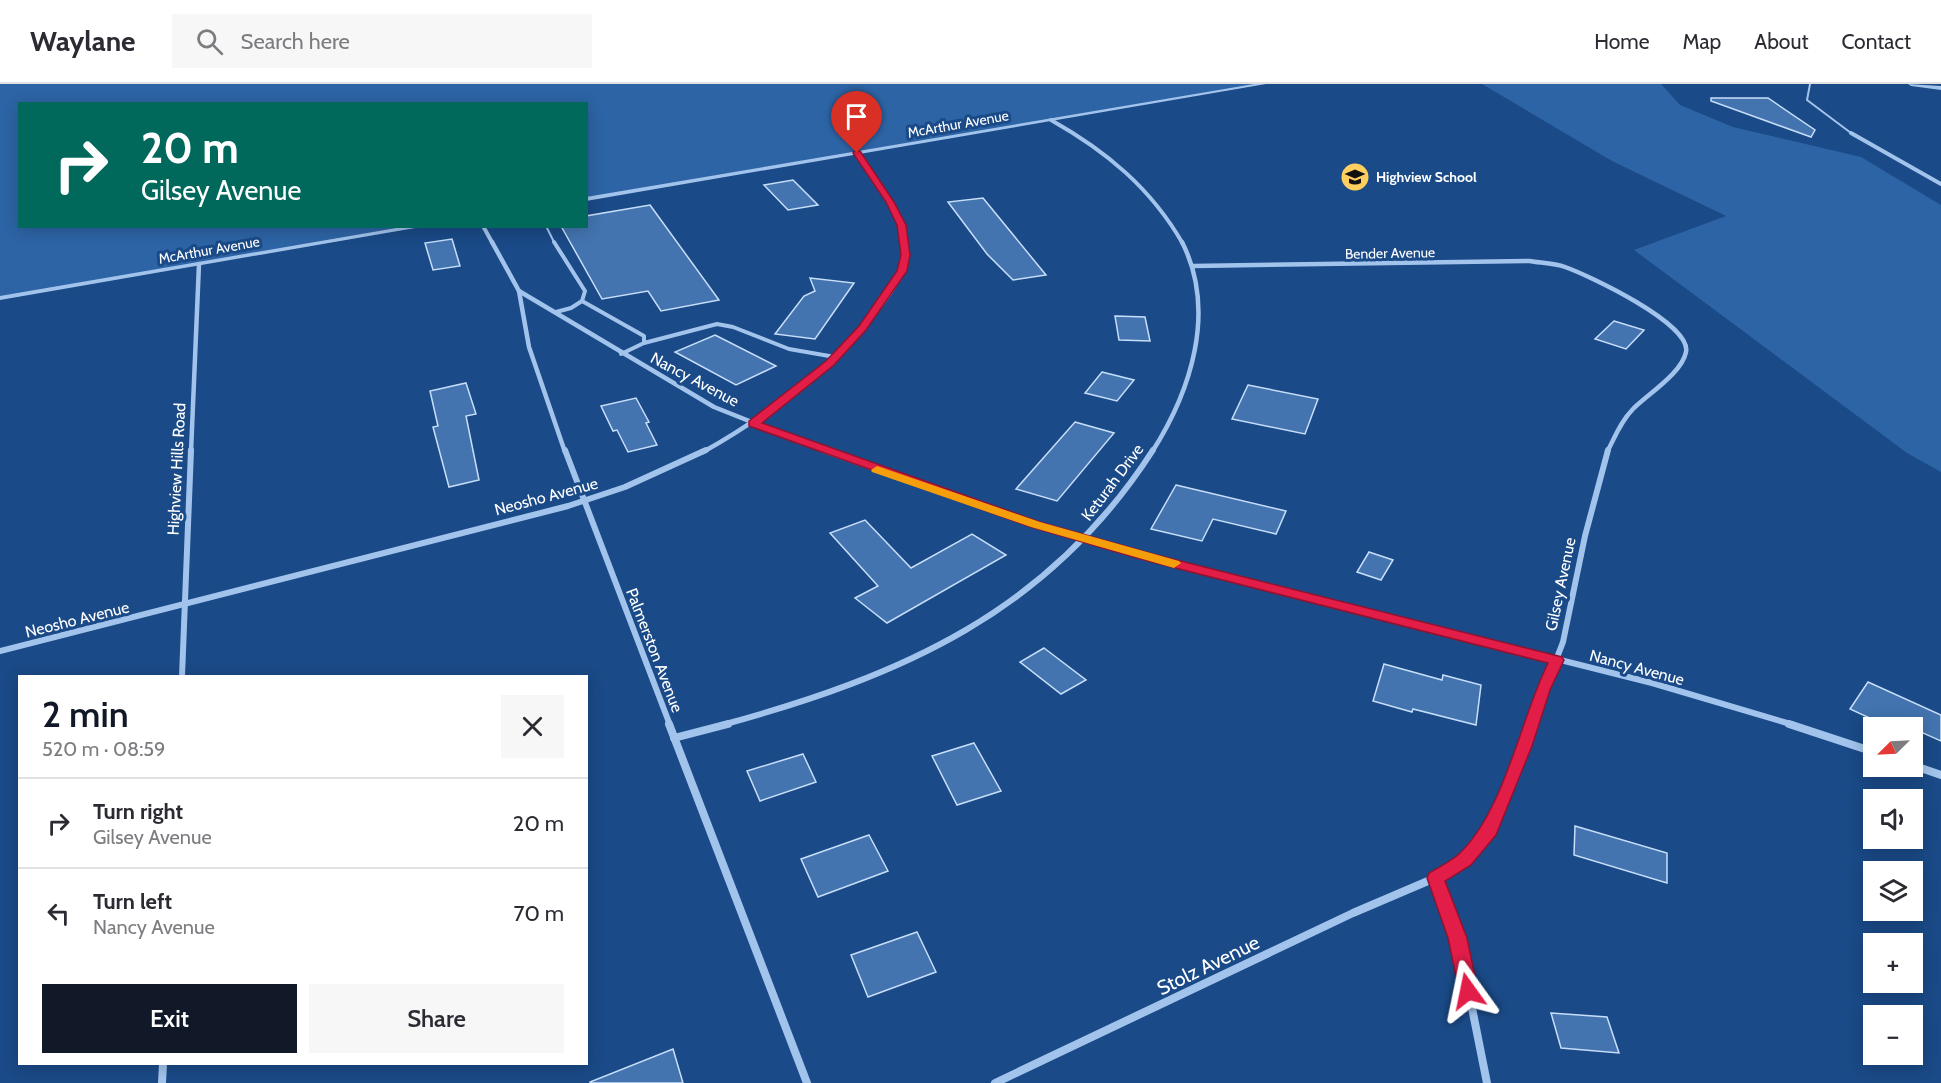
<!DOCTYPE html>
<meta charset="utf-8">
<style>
:root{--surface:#fff;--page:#f7f7f7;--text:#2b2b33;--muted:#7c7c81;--line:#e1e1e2;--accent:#111827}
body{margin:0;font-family:Cabin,sans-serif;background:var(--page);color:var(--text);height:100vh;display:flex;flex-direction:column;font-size:22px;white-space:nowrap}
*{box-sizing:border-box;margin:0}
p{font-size:20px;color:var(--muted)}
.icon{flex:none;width:33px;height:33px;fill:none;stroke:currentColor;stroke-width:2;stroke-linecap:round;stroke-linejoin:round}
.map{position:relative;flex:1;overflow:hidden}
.panel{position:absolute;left:18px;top:591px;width:570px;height:390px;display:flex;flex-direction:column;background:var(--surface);border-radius:0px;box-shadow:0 3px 15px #0003}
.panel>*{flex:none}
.hud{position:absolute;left:18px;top:18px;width:570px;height:126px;border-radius:0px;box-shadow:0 3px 15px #0003;background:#00695c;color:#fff;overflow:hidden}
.needle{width:39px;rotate:246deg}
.tools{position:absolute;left:1863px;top:633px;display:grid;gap:12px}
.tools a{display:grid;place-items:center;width:60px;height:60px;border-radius:0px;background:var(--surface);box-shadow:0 3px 15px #0003;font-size:30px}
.pin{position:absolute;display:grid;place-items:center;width:51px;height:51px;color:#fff;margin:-62px -26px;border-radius:50% 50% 50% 0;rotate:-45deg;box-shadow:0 0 6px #0007}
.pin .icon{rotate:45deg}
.me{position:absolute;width:66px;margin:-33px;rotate:348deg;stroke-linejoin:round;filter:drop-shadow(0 0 4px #0008)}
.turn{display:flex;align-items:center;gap:21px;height:126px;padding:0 24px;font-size:27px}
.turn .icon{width:78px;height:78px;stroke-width:2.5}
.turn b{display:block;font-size:42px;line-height:51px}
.round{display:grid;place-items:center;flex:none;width:63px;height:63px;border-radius:0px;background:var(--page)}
.summary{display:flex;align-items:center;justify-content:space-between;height:102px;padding:0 24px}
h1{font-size:36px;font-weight:600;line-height:45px;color:var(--accent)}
.cta{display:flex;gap:12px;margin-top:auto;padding:12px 24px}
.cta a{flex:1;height:69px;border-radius:0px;background:var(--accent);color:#fff;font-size:24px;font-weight:600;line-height:69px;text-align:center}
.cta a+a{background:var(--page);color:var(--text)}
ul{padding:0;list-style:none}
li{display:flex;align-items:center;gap:18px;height:90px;padding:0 24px;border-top:2px solid var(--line)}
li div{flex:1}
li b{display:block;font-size:22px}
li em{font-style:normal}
header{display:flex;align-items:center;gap:36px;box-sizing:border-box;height:84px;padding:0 30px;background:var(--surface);border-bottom:2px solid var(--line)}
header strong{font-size:28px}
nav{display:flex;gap:33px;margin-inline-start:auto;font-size:21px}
.search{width:420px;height:54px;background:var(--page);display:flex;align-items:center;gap:15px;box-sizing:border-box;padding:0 21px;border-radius:0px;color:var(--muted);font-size:22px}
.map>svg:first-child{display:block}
</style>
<header>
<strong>Waylane</strong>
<div class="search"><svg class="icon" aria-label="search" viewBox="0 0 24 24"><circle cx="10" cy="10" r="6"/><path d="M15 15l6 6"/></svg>Search here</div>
<nav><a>Home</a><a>Map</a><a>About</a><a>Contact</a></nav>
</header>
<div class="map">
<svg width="1941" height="999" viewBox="0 0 1941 999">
<rect width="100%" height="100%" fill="#1a4a87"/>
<g fill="#2d64a5">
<path d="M0,0H1263L587,115L586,20H20V142L423,143L0,214Z"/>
<path d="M1482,0H1661L1680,21L1733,43L1861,73L1941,121V388L1907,369L1634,166L1726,132L1612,77Z"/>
</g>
<g fill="#4374b0" stroke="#c7def9" stroke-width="1.5">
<path d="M1711,14H1768L1815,46L1811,53L1711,17Z"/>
<path d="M793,96L818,121L788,126L764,101Z"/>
<path d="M983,114L1046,191L1013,196L987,170L948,118Z"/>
<path d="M650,121L719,216L661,227L648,207L602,215L561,142H586V132Z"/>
<path d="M452,155L460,182L433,186L425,159Z"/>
<path d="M810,194L854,199L815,255L775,250L804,212L815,207Z"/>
<path d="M1115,232L1145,233L1150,257L1119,256Z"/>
<path d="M1614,237L1644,246L1626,265L1595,255Z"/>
<path d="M715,251L776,282L736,301L675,268Z"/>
<path d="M1102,288L1134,296L1117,317L1085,309Z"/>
<path d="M466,299L476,330L466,332L479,396L449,403L433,343L438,342L430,307Z"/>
<path d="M1248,301L1318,315L1305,350L1232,335Z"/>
<path d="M636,314L649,338L646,339L657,361L628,368L617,346L613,347L601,322Z"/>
<path d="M1075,338L1114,349L1057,417L1016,405Z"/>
<path d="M1176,401L1286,427L1276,450L1213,435L1202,457L1151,445Z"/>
<path d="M865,436L911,484L972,450L1006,471L887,539L855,514L878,502L830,449Z"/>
<path d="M1369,468L1393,476L1381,496L1357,488Z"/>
<path d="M1044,564L1086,596L1061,610L1020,578Z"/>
<path d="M1384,580L1442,596L1443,591L1481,601L1476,641L1413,625L1412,628L1373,617Z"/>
<path d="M1868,598L1941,631V657L1894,636L1889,643L1850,625Z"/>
<path d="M974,659L1001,707L957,721L932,672Z"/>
<path d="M803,670L816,698L760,717L747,687Z"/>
<path d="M1575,742L1667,769V799L1574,771Z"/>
<path d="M869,751L888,787L818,813L801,775Z"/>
<path d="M917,848L936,888L868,913L851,871Z"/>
<path d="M1551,929L1607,933L1619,969L1561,964Z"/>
<path d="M673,965L683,999H590V998Z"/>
</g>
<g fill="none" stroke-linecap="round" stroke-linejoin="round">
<g stroke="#a2c4ec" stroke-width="2">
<path d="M1810,0L1807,16L1851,49"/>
<path d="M546,142L555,160"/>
</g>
<g stroke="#a2c4ec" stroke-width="4">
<path d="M554,158L585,207L582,217L571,224L556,228"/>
<path d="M582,217L644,252V259L621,270"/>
<path d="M644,259L717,240L733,243L789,265L835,273"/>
</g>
<g stroke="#a2c4ec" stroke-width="4">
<path d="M1051,36C1106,67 1151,104 1183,160"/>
<path d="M1851,49L1941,100"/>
<path d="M857,69C876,98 899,124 905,160"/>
<path d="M483,142L493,160"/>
</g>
<g stroke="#a2c4ec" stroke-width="4.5">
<path d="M492,158L519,207L529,263L565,368"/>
<path d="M1193,182L1529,177C1541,179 1554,179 1565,183C1588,191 1692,240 1686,268C1682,289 1648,310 1633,325C1621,337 1615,353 1607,368"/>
<path d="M519,207L714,323L827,368"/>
<path d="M191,368L199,180"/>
<path d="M703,368C765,333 820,292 867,238C887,215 908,190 905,158"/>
<path d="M1152,368C1191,307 1217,227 1182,158"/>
</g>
<g stroke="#a2c4ec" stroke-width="6">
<path d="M565,366L670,641"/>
<path d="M823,366L1035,441L1149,473L1652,599L1794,641"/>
<path d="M0,567L568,422L625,403L706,366"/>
<path d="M182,592L191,366"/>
<path d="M722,641C902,592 1049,528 1153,366"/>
<path d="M1531,641L1563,558L1585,452L1608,366"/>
</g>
<g stroke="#a2c4ec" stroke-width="8">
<path d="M669,640L807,999"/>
<path d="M1789,640L1874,668"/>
<path d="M674,654L728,640"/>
<path d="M1912,681L1941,691"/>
<path d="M1435,794L1458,854L1487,999"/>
<path d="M162,999L163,980"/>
<path d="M995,999L1353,829L1435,794L1465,776L1490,746L1532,640"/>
</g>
<g fill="#a2c4ec" fill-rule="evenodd">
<path d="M1254,0H1266L586,117V113Z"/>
<path d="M1908,0L1941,2V6L1911,2Z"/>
<path d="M408,142H426L0,216V212Z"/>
</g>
</g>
<path fill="#e11d48" stroke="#92132f" stroke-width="1.5" d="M854,67H860L894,118L906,141L910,171L907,187L866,246L834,281L762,339L1040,438L1153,470L1562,573L1564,576L1550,606L1532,662L1496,751L1471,781L1445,797L1467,854L1478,907L1475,913L1468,916L1462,913L1459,907L1448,854L1427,794L1429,789C1439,783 1452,777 1460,769C1505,725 1520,636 1548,579L1144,476L1031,443L749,342V337L826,277L859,242L897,187L901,171L897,141L886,118L853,69Z"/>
<path fill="#f59e0b" d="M877,382L1040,438L1179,477L1181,479L1174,484L1031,443L872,388L871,386Z"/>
<defs>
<g id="school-disc" transform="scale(1.5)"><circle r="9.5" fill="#fecf5e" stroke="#1a4a87"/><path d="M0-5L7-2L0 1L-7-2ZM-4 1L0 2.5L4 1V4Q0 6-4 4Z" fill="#111"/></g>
</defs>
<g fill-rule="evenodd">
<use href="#school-disc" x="1355" y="93"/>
</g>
<g text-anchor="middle" stroke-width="6" stroke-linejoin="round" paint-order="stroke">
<g font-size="14" fill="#fff" stroke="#1a4a87">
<text transform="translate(958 40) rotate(-10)" y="5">McArthur Avenue</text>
<text transform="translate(209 166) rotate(-10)" y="5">McArthur Avenue</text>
<text transform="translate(1390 169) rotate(-1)" y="5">Bender Avenue</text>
</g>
<g font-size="14" font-weight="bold" fill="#fff" stroke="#1a4a87" text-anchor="start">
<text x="1376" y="98">Highview School</text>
</g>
<g font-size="16" fill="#fff" stroke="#1a4a87">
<text transform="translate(695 295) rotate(28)" y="6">Nancy Avenue</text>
<text transform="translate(176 385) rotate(-87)" y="6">Highview Hills Road</text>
<text transform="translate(1112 398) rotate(-53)" y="6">Keturah Drive</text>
<text transform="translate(546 412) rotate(-15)" y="6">Neosho Avenue</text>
<text transform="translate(1560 500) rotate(-78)" y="6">Gilsey Avenue</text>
<text transform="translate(77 535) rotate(-14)" y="6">Neosho Avenue</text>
<text transform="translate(655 566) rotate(69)" y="6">Palmerston Avenue</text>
<text transform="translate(1637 583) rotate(15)" y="6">Nancy Avenue</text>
</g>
<g font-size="20" fill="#fff" stroke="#1a4a87">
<text transform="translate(1208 881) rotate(-26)" y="7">Stolz Avenue</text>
</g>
</g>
</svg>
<div class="tools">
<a><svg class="needle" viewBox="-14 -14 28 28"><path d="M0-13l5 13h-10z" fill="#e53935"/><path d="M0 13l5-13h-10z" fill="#7c7c81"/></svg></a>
<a><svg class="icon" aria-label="sound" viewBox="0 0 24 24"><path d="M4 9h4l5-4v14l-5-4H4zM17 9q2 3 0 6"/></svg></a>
<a><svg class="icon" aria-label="layers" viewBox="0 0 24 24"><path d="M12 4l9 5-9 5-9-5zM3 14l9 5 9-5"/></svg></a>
<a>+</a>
<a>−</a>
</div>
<div class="pin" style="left:857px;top:69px;background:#d93025"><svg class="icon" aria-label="arrive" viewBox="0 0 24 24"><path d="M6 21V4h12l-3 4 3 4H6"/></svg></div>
<svg class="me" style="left:1468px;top:907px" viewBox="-20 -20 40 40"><path d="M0-17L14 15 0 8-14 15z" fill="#e11d48" stroke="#fff" stroke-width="4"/></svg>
<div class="hud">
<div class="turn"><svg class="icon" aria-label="right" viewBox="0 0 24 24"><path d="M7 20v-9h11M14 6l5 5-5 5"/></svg><div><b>20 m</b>Gilsey Avenue</div></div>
</div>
<section class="panel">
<div class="summary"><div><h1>2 min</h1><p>520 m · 08:59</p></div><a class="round"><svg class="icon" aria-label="close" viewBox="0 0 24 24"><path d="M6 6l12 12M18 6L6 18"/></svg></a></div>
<ul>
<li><svg class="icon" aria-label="right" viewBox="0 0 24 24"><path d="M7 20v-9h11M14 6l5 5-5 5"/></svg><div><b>Turn right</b><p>Gilsey Avenue</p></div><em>20 m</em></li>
<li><svg class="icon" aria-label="left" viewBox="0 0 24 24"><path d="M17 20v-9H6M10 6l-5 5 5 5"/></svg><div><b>Turn left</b><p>Nancy Avenue</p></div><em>70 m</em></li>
</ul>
<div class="cta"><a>Exit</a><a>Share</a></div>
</section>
</div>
